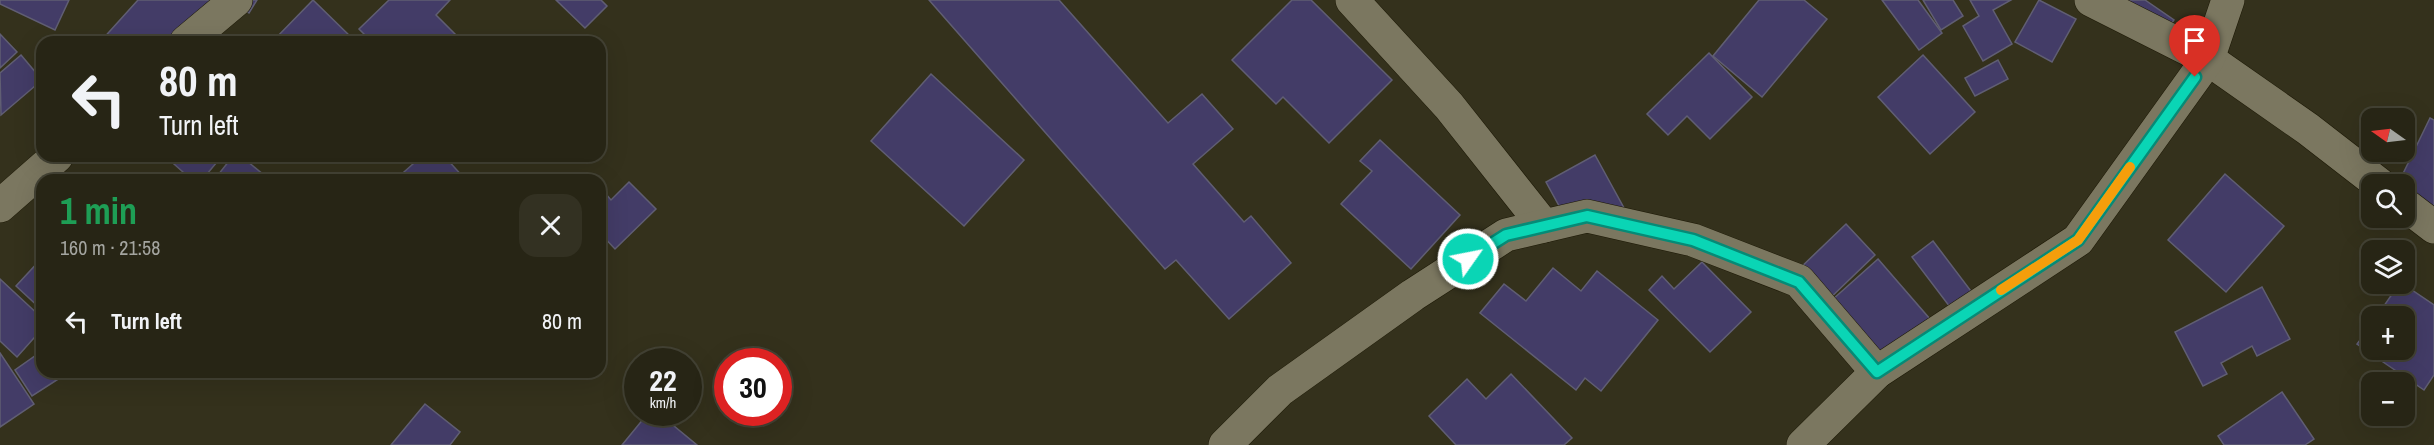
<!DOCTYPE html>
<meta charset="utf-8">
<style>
:root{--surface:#272515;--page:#333122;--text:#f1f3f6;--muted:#a4a5a0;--line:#434234}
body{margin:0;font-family:"Archivo Narrow",sans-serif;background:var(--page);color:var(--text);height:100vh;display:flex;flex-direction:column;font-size:22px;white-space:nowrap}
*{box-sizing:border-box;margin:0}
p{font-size:20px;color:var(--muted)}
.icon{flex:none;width:33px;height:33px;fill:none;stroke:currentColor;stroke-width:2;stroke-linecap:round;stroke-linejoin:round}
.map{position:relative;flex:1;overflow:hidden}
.drawer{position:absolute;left:36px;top:174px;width:570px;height:204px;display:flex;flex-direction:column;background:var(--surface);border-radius:18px;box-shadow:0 6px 24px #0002,0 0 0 2px var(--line)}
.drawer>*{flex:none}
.guide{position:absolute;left:36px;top:36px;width:570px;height:126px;border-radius:18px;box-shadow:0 6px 24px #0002,0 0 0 2px var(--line);background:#272515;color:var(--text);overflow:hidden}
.needle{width:39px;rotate:284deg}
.fabs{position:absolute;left:2361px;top:108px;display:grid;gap:12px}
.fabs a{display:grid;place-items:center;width:54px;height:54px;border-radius:12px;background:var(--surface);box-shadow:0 6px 24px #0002,0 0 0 2px var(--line);font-size:30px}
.speed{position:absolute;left:624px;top:348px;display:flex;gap:12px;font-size:30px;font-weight:700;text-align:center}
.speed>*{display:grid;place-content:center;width:78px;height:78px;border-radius:50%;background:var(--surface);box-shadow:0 6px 24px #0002,0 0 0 2px var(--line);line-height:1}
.speed small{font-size:15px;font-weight:400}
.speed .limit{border:9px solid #d22;background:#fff;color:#111}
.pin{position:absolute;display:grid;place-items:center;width:51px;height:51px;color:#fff;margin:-62px -26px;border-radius:50% 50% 50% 0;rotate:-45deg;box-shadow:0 0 6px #0007}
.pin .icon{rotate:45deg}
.me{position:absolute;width:66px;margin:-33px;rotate:57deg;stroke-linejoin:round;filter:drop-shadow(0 0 4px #0008)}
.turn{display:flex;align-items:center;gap:21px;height:126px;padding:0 24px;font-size:27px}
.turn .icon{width:78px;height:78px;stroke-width:2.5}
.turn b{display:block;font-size:42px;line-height:51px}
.round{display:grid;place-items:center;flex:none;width:63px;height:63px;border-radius:18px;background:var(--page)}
.headline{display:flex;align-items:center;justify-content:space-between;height:102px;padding:0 24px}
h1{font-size:36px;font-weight:700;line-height:45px;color:#1e9e55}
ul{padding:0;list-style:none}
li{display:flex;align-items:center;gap:18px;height:90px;padding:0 24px}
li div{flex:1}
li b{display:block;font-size:22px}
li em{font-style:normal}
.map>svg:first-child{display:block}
</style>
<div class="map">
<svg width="2434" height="445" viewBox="0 0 2434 445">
<rect width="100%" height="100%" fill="#34311c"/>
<g fill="#433c67" stroke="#605e73" stroke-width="1.5">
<path d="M0,0H69L55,30L0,4Z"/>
<path d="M138,0H224L194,42H100Z"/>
<path d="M229,0H257L249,13Z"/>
<path d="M313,0L353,39L350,42H272Z"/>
<path d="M389,0H450L436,15L463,42H372L359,29Z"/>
<path d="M556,0H601L607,6L585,28Z"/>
<path d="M929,0H1059L1168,123L1202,94L1233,129L1193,164L1244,222L1251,216L1291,263L1229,319L1176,260L1165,269Z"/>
<path d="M1292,0H1311L1392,80L1329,143L1283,97L1276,104L1232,60Z"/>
<path d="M1759,0H1804L1827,19L1762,97L1713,56Z"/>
<path d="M1882,0H1918L1942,33L1919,50Z"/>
<path d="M1923,0H1953L1963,16L1941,30Z"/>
<path d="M1970,0H2011L1993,10L2012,44L1983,61L1963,26L1979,16Z"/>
<path d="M2039,0L2076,19L2052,62L2015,42Z"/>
<path d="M2099,0H2145L2174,20L2159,41Z"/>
<path d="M0,34L17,52L0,68Z"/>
<path d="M1709,53L1752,97L1710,139L1687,116L1668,135L1647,114Z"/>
<path d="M21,55L42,80L1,115L0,73Z"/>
<path d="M1923,55L1975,112L1930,154L1878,97Z"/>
<path d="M1998,60L2008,79L1975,96L1965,78Z"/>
<path d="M931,74L1024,160L964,226L871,141Z"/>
<path d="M2430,118L2434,120V211L2404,196V184H2398Z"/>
<path d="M1380,140L1460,215L1411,269L1341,204L1372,171L1360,161Z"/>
<path d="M1595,155L1624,208L1575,235L1546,182Z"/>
<path d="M165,156H222L202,180H192Z"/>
<path d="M233,156H241L270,180H214Z"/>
<path d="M422,156H444L466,180H395Z"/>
<path d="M587,173L593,180H580Z"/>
<path d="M2225,174L2284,226L2226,292L2168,240Z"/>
<path d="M629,182L656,209L615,249L600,233V187L611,200Z"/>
<path d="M1846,224L1875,255L1825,303L1796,272Z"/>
<path d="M1933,241L1977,299L1956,315L1912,257Z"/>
<path d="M42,258V310L16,286Z"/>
<path d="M1878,259L1930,319L1884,360L1832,300Z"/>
<path d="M1702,262L1751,312L1710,352L1649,290L1662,276L1674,289Z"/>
<path d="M1553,268L1581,291L1597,271L1658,320L1601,391L1585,378L1576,390L1480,313L1504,284L1526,301Z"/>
<path d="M0,279L42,318V329L17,357L0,341Z"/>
<path d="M2399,284H2403L2434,305V375L2424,390L2357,344L2372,324V350H2404V316H2377Z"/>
<path d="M2262,287L2290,339L2257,356L2252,346L2221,363L2227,374L2203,386L2175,332Z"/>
<path d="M42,351V372H60L63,376L32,396L15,370Z"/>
<path d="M0,353L34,404L0,427Z"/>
<path d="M1511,374L1572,438L1564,445H1456L1429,416L1467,379L1486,399Z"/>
<path d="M2282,392L2314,439L2305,445H2224L2218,436Z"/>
<path d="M425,404L460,432L450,445H391Z"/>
<path d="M649,412H657L697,445H622Z"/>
</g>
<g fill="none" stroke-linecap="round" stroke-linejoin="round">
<g stroke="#1c1805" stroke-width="34">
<g id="street">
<path d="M1352,0L1449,106L1544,226"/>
<path d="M2091,0L2208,59L2308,129L2379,184"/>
<path d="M186,42L236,0"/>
<path d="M2404,204L2434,227"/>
<path d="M0,206L57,156"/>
<path d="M1225,445L1280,390L1413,295L1506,235L1587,216L1693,240L1799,281L1877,372"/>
<path d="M1803,445L1877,372L2078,240L2208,59L2228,0"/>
</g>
</g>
<use href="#street" stroke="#7b7760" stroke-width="33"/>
</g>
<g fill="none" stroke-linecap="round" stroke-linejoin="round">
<g stroke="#068a76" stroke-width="15">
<path id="route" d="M1468,259L1506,235L1587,216L1693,240L1799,282L1877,372L2078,240L2195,77"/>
</g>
<use href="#route" stroke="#0ad5b5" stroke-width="10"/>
<path stroke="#f59e0b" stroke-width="10" d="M2001,290L2078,240L2130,167"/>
</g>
</svg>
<div class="fabs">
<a><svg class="needle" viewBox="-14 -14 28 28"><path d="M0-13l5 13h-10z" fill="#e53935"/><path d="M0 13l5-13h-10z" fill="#a4a5a0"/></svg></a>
<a><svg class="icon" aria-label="search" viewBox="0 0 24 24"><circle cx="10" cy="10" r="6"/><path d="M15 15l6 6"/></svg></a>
<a><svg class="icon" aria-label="layers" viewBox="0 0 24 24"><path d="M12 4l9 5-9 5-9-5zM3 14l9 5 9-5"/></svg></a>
<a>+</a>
<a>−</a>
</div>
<div class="speed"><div>22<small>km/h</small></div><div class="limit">30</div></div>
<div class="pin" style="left:2195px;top:77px;background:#d93025"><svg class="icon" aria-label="arrive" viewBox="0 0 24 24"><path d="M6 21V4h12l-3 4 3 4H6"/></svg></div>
<svg class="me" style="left:1468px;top:259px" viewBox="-20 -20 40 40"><circle r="17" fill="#0ad5b5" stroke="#fff" stroke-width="3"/><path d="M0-11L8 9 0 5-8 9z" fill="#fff"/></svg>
<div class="guide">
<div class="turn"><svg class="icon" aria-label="left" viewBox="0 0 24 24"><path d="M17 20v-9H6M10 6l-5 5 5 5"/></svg><div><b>80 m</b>Turn left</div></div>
</div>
<section class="drawer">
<div class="headline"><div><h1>1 min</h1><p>160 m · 21:58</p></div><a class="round"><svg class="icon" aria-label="close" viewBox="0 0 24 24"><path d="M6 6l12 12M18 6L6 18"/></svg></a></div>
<ul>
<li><svg class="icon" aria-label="left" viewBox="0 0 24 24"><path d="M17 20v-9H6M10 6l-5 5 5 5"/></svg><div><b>Turn left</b></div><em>80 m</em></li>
</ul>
</section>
</div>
